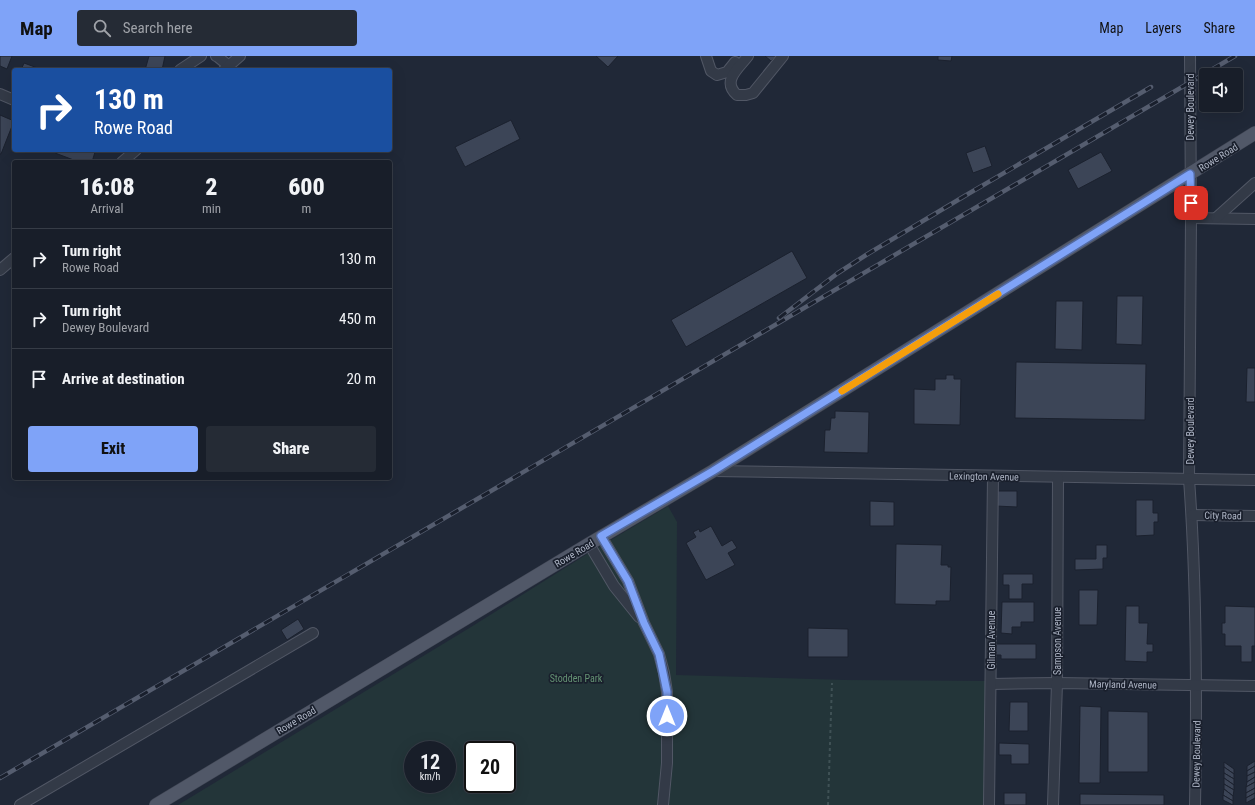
<!DOCTYPE html>
<style>
:root{--surface:#181e29;--page:#252b35;--text:#f1f3f6;--muted:#9fa2a8;--line:#363c46;--accent:#7fa3f8}
body{margin:0;font-family:"Roboto Condensed",sans-serif;background:var(--page);color:var(--text);height:100vh;display:flex;flex-direction:column;font-size:15px;white-space:nowrap}
*{box-sizing:border-box;margin:0}
p{font-size:13px;color:var(--muted)}
.icon{flex:none;width:22px;height:22px;fill:none;stroke:currentColor;stroke-width:2;stroke-linecap:round;stroke-linejoin:round}
.map{position:relative;flex:1;overflow:hidden}
.side{position:absolute;left:12px;top:104px;width:380px;height:320px;display:flex;flex-direction:column;background:var(--surface);border-radius:4px;box-shadow:0 4px 16px #0002,0 0 0 1px var(--line)}
.side>*{flex:none}
.top-card{position:absolute;left:12px;top:12px;width:380px;height:84px;border-radius:4px;box-shadow:0 4px 16px #0002,0 0 0 1px var(--line);background:#1a4fa0;color:#fff;overflow:hidden}
.buttons{position:absolute;left:1199px;top:12px;display:grid;gap:8px}
.buttons a{display:grid;place-items:center;width:44px;height:44px;border-radius:4px;background:var(--surface);box-shadow:0 4px 16px #0002,0 0 0 1px var(--line);font-size:20px}
.speed{position:absolute;left:404px;top:685px;display:flex;gap:8px;font-size:20px;font-weight:700;text-align:center}
.speed>*{display:grid;place-content:center;width:52px;height:52px;border-radius:50%;background:var(--surface);box-shadow:0 4px 16px #0002,0 0 0 1px var(--line);line-height:1}
.speed small{font-size:10px;font-weight:400}
.speed .limit{border:2px solid #111;border-radius:6px;background:#fff;color:#111}
.pin{position:absolute;display:grid;place-items:center;width:34px;height:34px;color:#fff;margin:-17px;border-radius:8px;box-shadow:0 2px 6px #0006}
.me{position:absolute;width:44px;margin:-22px;rotate:0deg;stroke-linejoin:round;filter:drop-shadow(0 0 3px #0008)}
.turn{display:flex;align-items:center;gap:14px;height:84px;padding:0 16px;font-size:18px}
.turn .icon{width:52px;height:52px;stroke-width:2.5}
.turn b{display:block;font-size:28px;line-height:34px}
.eta{display:flex;justify-content:space-evenly;align-items:center;height:68px;text-align:center}
.eta b{font-size:24px;font-weight:800;line-height:28px}
.cta{display:flex;gap:8px;margin-top:auto;padding:8px 16px}
.cta a{flex:1;height:46px;border-radius:4px;background:var(--accent);color:#111;font-size:16px;font-weight:800;line-height:46px;text-align:center}
.cta a+a{background:var(--page);color:var(--text)}
ul{padding:0;list-style:none}
li{display:flex;align-items:center;gap:12px;height:60px;padding:0 16px;border-top:1px solid var(--line)}
li div{flex:1}
li b{display:block;font-size:15px}
li em{font-style:normal}
header{display:flex;align-items:center;gap:24px;box-sizing:border-box;height:56px;padding:0 20px;background:var(--accent);color:#111}
header strong{font-size:19px}
nav{display:flex;gap:22px;margin-inline-start:auto;font-size:14px}
.search{width:280px;height:36px;background:var(--page);display:flex;align-items:center;gap:10px;box-sizing:border-box;padding:0 14px;border-radius:4px;color:var(--muted);font-size:15px}
.map>svg:first-child{display:block}
</style>
<header>
<strong>Map</strong>
<div class="search"><svg class="icon" aria-label="search" viewBox="0 0 24 24"><circle cx="10" cy="10" r="6"/><path d="M15 15l6 6"/></svg>Search here</div>
<nav><a>Map</a><a>Layers</a><a>Share</a></nav>
</header>
<div class="map">
<svg width="1255" height="749" viewBox="0 0 1255 749">
<rect width="100%" height="100%" fill="#202837"/>
<path fill="#233539" fill-rule="evenodd" d="M668,450L677,466L676,619L846,624L986,625L984,749H178L471,571L584,500ZM413,694H447V728H413ZM473,694H507V728H473Z"/>
<g fill="#3c4557" stroke="#1b212e">
<path d="M0,0H12L7,13L0,10Z"/>
<path d="M149,0H165L162,14H145Z"/>
<path d="M596,0H618L608,11Z"/>
<path d="M765,0H776L771,5Z"/>
<path d="M938,0H952L951,5L938,4Z"/>
<path d="M24,7L43,14H21Z"/>
<path d="M0,59L14,65L1,98H0Z"/>
<path d="M511,64L520,83L465,111L455,91Z"/>
<path d="M985,90L992,110L973,117L966,97Z"/>
<path d="M56,94H89L95,96L92,106H79L55,97Z"/>
<path d="M1101,96L1112,115L1078,133L1068,114Z"/>
<path d="M792,195L807,222L686,291L671,264Z"/>
<path d="M1117,240H1143L1142,289L1116,288Z"/>
<path d="M1056,245H1083L1082,294L1055,293Z"/>
<path d="M1016,306L1146,308L1145,364L1015,362Z"/>
<path d="M1247,312H1255V346H1246Z"/>
<path d="M946,319H954V323H961L960,369L914,368V333L935,334V323H946Z"/>
<path d="M835,355L869,356L868,397L824,396L825,374H830L831,362H835Z"/>
<path d="M997,435H1017V451L996,450Z"/>
<path d="M1136,444H1153V457H1158V466H1154V479L1136,480Z"/>
<path d="M870,445L894,446V470H870Z"/>
<path d="M711,470L722,490L732,484L737,492L728,497L735,509L706,524L686,487L696,481L693,476L699,473L700,476Z"/>
<path d="M896,488L942,489L941,509H948V511H951L950,545H936V549L895,548Z"/>
<path d="M1096,489H1107V502H1103V513L1075,514V503H1096Z"/>
<path d="M1003,518H1033V528H1022V543H1009V529H1003Z"/>
<path d="M1079,534H1098L1097,569H1079Z"/>
<path d="M1002,546H1034V566H1021V571H1012V578L1001,577Z"/>
<path d="M1126,550H1139V567H1148L1147,588H1153V596H1147V606L1125,605Z"/>
<path d="M1225,550L1255,551V590H1252V606H1241V590H1225V578H1222V567H1225Z"/>
<path d="M298,563L304,573L287,584L281,574Z"/>
<path d="M808,572L848,573V601H808Z"/>
<path d="M995,588H1036V603H1001V599H995Z"/>
<path d="M1010,646H1028V675H1009Z"/>
<path d="M1080,650L1101,651L1100,727H1079Z"/>
<path d="M1108,655L1148,656V716H1108Z"/>
<path d="M999,687L1029,688V708H1011V699H999Z"/>
<path d="M1255,705V710L1247,715V710Z"/>
<path d="M1224,706L1234,713V718L1224,711Z"/>
<path d="M1255,710V716L1247,720V715Z"/>
<path d="M1224,711L1234,718V723L1224,717Z"/>
<path d="M1255,716V721L1247,726V720Z"/>
<path d="M1224,717L1234,723V729L1224,722Z"/>
<path d="M1255,721V726L1246,731L1247,726Z"/>
<path d="M1224,722L1234,729V734L1224,728Z"/>
<path d="M1255,726V732L1246,737V731Z"/>
<path d="M1224,728L1234,734L1233,740L1224,733Z"/>
<path d="M1255,732V737L1246,742V737Z"/>
<path d="M1224,733L1233,740V745L1223,739Z"/>
<rect x="1004" y="737" width="22" height="12"/>
<path d="M1255,737V742L1246,747V742Z"/>
<path d="M1080,738L1164,739V749H1080Z"/>
<path d="M1223,739L1233,745V749L1223,744Z"/>
</g>
<g fill="none" stroke-linecap="round" stroke-linejoin="round">
<g stroke="#515765" stroke-width="12">
<g id="minor">
<path d="M216,0L218,1L229,10"/>
<path d="M706,0L711,15L717,19L727,16L735,6"/>
<path d="M748,0C739,12 721,25 737,39H746L753,37L783,0"/>
<path d="M1190,0L1191,162L1189,423C1197,531 1197,640 1195,749"/>
<path d="M180,14L201,0"/>
<path d="M224,14L240,0"/>
<path d="M0,38L14,44"/>
<path d="M122,106L136,94"/>
<path d="M1191,162L1255,163"/>
<path d="M1216,162L1255,127"/>
<path d="M0,214L14,202"/>
<path d="M713,415L1255,424"/>
<path d="M1192,459L1255,460"/>
<path d="M601,480L628,525L644,567L659,598L664,617L667,636V707L663,749"/>
<path d="M589,488L614,530L639,561"/>
<path d="M991,628L1057,627L1255,630"/>
<path d="M20,749L313,577"/>
<path d="M989,749L993,420"/>
<path d="M1053,749L1057,627L1058,422"/>
</g>
</g>
<g stroke="#3d4351" stroke-width="14">
<path id="major" d="M156,749L589,488L713,415L1255,77"/>
</g>
<path stroke="#3f5155" stroke-width="2" stroke-dasharray="3 3" stroke-linecap="butt" d="M828,749L832,627"/>
<use href="#minor" stroke="#333a47" stroke-width="10"/>
<use href="#major" stroke="#515868" stroke-width="13"/>
<g stroke="#555d6f" stroke-width="4.5">
<g id="rail">
<path d="M779,262L838,217L866,199L968,138L1151,31"/>
<path d="M0,722L1235,0"/>
</g>
</g>
<use href="#rail" stroke="#191f2c" stroke-width="3" stroke-dasharray="9" stroke-linecap="butt"/>
</g>
<g fill="none" stroke-linecap="round" stroke-linejoin="round">
<g stroke="#536aa1" stroke-width="10">
<path id="route" d="M667,660V636L659,598L644,567L628,525L601,480L713,415L1190,118L1191,147"/>
</g>
<use href="#route" stroke="#7fa3f8" stroke-width="7"/>
<path stroke="#f59e0b" stroke-width="7" d="M842,335L998,238"/>
</g>
<g text-anchor="middle" stroke-width="3.5" stroke-linejoin="round" paint-order="stroke">
<g font-size="10" fill="#adb4c4" stroke="#191f2c">
<text transform="translate(1190 51) rotate(-90)" y="4">Dewey Boulevard</text>
<text transform="translate(1218 101) rotate(-32)" y="4">Rowe Road</text>
<text transform="translate(1190 375) rotate(-90)" y="4">Dewey Boulevard</text>
<text transform="translate(984 420) rotate(1)" y="4">Lexington Avenue</text>
<text transform="translate(1223 459) rotate(1)" y="4">City Road</text>
<text transform="translate(574 497) rotate(-31)" y="4">Rowe Road</text>
<text transform="translate(991 584) rotate(-90)" y="4">Gilman Avenue</text>
<text transform="translate(1057 585) rotate(-90)" y="4">Sampson Avenue</text>
<text transform="translate(1123 628) rotate(1)" y="4">Maryland Avenue</text>
<text transform="translate(296 664) rotate(-31)" y="4">Rowe Road</text>
<text transform="translate(1196 698) rotate(-89)" y="4">Dewey Boulevard</text>
</g>
<g font-size="10" fill="#659474" stroke="#191f2c">
<text x="576" y="626">Stodden Park</text>
</g>
</g>
</svg>
<div class="buttons">
<a><svg class="icon" aria-label="sound" viewBox="0 0 24 24"><path d="M4 9h4l5-4v14l-5-4H4zM17 9q2 3 0 6"/></svg></a>
</div>
<div class="speed"><div>12<small>km/h</small></div><div class="limit">20</div></div>
<div class="pin" style="left:1191px;top:147px;background:#d93025"><svg class="icon" aria-label="arrive" viewBox="0 0 24 24"><path d="M6 21V4h12l-3 4 3 4H6"/></svg></div>
<svg class="me" style="left:667px;top:660px" viewBox="-20 -20 40 40"><circle r="17" fill="#7fa3f8" stroke="#fff" stroke-width="3"/><path d="M0-11L8 9 0 5-8 9z" fill="#fff"/></svg>
<div class="top-card">
<div class="turn"><svg class="icon" aria-label="right" viewBox="0 0 24 24"><path d="M7 20v-9h11M14 6l5 5-5 5"/></svg><div><b>130 m</b>Rowe Road</div></div>
</div>
<section class="side">
<div class="eta">
<div><b>16:08</b><p>Arrival</p></div>
<div><b>2</b><p>min</p></div>
<div><b>600</b><p>m</p></div>
</div>
<ul>
<li><svg class="icon" aria-label="right" viewBox="0 0 24 24"><path d="M7 20v-9h11M14 6l5 5-5 5"/></svg><div><b>Turn right</b><p>Rowe Road</p></div><em>130 m</em></li>
<li><svg class="icon" aria-label="right" viewBox="0 0 24 24"><path d="M7 20v-9h11M14 6l5 5-5 5"/></svg><div><b>Turn right</b><p>Dewey Boulevard</p></div><em>450 m</em></li>
<li><svg class="icon" aria-label="arrive" viewBox="0 0 24 24"><path d="M6 21V4h12l-3 4 3 4H6"/></svg><div><b>Arrive at destination</b></div><em>20 m</em></li>
</ul>
<div class="cta"><a>Exit</a><a>Share</a></div>
</section>
</div>
